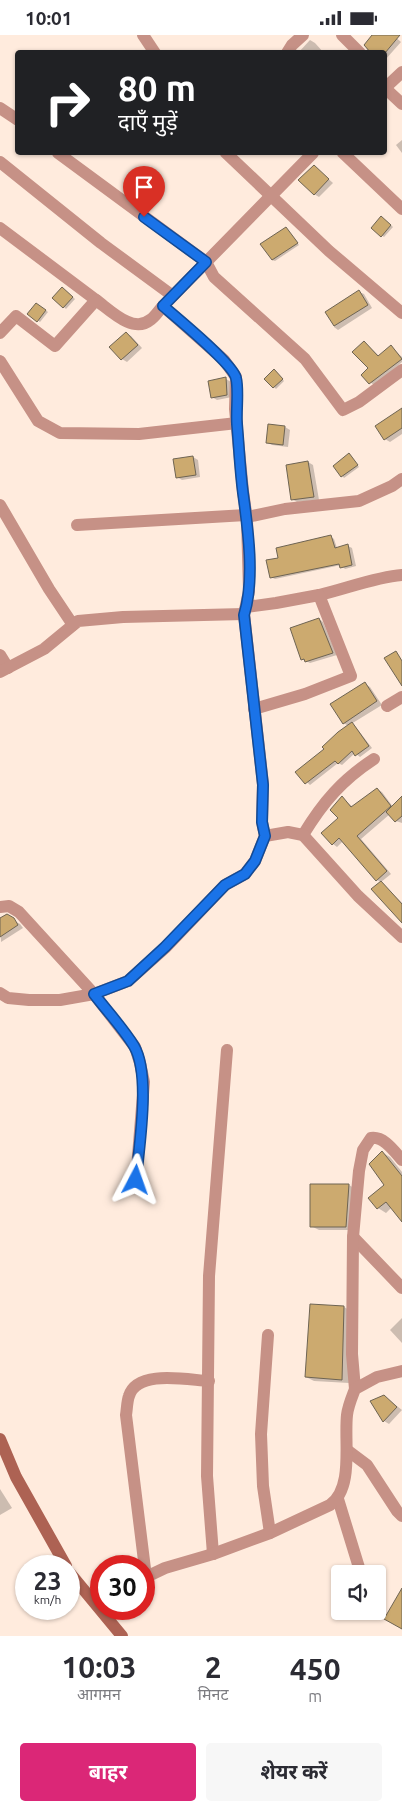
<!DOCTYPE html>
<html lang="hi">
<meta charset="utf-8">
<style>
:root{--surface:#fff;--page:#f7f7f7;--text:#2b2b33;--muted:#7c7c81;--accent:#db2777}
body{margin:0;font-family:Ubuntu,"Noto Sans Devanagari",sans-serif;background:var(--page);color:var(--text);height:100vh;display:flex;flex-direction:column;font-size:19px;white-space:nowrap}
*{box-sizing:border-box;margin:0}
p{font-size:16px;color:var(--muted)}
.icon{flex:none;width:28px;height:28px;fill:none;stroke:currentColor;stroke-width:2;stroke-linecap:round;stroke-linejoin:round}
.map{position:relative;height:1601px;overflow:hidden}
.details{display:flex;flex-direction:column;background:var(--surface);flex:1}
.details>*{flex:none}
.guide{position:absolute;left:15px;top:15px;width:372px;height:105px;border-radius:5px;box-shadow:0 1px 4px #0004;background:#202124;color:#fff;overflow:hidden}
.controls{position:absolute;left:331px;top:1530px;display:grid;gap:10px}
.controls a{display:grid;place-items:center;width:55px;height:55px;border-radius:5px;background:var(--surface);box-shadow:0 1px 4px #0004;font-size:25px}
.speed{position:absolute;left:15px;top:1520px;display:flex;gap:10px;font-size:25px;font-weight:700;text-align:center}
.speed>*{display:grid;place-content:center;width:65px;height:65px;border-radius:50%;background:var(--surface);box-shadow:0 1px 4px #0004;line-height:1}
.speed small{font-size:12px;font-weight:400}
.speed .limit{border:8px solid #d22;background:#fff;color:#111}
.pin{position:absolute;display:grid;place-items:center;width:42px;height:42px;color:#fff;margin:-51px -21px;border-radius:50% 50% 50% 0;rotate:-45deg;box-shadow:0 0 5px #0007}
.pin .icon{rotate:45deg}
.me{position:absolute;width:55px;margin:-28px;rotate:4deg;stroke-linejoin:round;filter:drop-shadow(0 0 4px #0008)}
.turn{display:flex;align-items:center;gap:18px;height:105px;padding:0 20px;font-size:22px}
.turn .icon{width:65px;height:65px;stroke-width:2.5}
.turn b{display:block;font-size:35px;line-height:42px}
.eta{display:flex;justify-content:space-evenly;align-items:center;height:85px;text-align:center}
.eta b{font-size:30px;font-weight:700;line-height:35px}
.action{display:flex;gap:10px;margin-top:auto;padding:10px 20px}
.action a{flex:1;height:58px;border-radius:5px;background:var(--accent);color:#fff;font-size:20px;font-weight:700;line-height:58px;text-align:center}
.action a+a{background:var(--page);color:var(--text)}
.status{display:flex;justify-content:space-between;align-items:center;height:35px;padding:0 25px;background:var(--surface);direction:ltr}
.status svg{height:14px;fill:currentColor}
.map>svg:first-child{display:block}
</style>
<div class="status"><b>10:01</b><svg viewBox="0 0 49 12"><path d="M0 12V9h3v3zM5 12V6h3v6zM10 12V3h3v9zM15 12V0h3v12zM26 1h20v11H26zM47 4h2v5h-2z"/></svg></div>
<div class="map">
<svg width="402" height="1601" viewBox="0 0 402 1601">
<rect width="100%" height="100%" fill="#ffebdd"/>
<g fill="#0003">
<path d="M374,0H393L401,7L385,25V18H369L365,10Z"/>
<path d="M310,5L315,8L324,18H298Z"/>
<path d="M402,105V118L396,110Z"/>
<path d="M314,131L333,148L319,162L314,159Z"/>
<path d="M384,184L393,192L384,202L373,193Z"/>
<path d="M286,194L299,210L275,226L272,225Z"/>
<path d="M65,255L75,264L66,274L54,263Z"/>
<path d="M359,257L364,259L372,273L338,295L334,292V288Z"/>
<path d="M37,269L48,277L40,287L29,279Z"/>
<path d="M126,298L131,301L142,313L127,327L122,324Z"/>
<path d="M364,307L379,321L391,312L402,322V327L375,351L362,340L370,333Z"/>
<path d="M276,337L284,346L276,354L274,352Z"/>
<path d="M226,344L231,347L232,362L217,365L212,362L209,347Z"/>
<path d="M402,375V399L390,407L385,404Z"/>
<path d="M269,391L285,392L290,395L288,412L272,410L267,407Z"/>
<path d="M349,420L359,432L344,443L334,431Z"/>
<path d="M193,422L198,425L200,442L182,445L177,442Z"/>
<path d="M308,427L313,430L319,465L297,467L292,464Z"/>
<path d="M331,502L334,504L337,513L348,511L352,513L356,531L345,534L341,530L275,544L271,542L280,524Z"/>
<path d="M319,584L323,587L337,620L310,628L302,624Z"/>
<path d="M365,649L370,652L382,670L351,689L355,691L372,713L360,722L355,718L342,730L338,728L310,750L297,737L325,714L349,691L343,688Z"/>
<path d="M377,754L382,757L393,772L402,763V788L396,786L390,779L361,804L391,839L381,847L402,868V888L381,847L377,845L343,806L337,812L333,809L340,783L342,763L353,772Z"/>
<path d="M6,881L20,889L23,893L1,907L0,885Z"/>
<path d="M383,1118L390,1122L402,1137V1182L392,1172L386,1178L378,1173L370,1163L385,1150Z"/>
<path d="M312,1150H349L357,1155L353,1195H319L311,1191Z"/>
<path d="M344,1272L351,1276L349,1348L314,1346L306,1342Z"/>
<path d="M402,1283V1308L390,1295Z"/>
<path d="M384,1361L402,1375L389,1389L384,1386Z"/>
<path d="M0,1454L12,1473L0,1480Z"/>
</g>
<g fill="#ccaa6f" stroke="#6e6453">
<path d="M372,0H400L385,18H371L364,10Z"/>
<path d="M314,130L329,144L314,160L298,145Z"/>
<path d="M381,181L391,190L381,202L371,193Z"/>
<path d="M286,192L298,208L272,225L260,209Z"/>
<path d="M62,252L73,262L63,273L52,263Z"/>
<path d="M359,255L368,270L334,291L325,277Z"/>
<path d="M36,268L46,275L37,287L27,279Z"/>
<path d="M126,297L138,310L121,325L109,312Z"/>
<path d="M364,306L378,321L391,310L402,324L369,349L361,340L368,333L352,317Z"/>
<path d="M274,334L283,344L273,353L264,344Z"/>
<path d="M226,342L227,360L211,363L208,346Z"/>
<path d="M402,373V393L384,405L375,391Z"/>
<path d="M268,389L285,391L283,410L266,408Z"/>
<path d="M349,418L358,430L341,442L333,431Z"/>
<path d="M193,421L196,440L176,443L173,424Z"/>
<path d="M308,426L314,462L291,465L286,430Z"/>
<path d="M331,500L335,513L348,509L352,530L340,533L339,529L270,543L266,525L278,523L276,513Z"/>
<path d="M319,583L333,618L305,627L304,624L301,625L290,593Z"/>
<path d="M396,616L402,626V651L384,623Z"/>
<path d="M365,647L377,666L343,689L330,669Z"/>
<path d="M352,687L369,711L355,721L352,716L338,729L335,726L305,749L295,737L324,714L322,712L338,697Z"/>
<path d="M377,753L391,771L357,801L387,836L376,846L339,803L332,810L321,798L338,783L330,775L342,761L351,772Z"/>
<path d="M402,761V781L395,787L386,777Z"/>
<path d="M381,846L402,869V888L371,854Z"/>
<path d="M7,879L14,883L18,890L0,902V883Z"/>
<path d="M382,1116L402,1141V1187L386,1167L377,1174L368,1163L384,1150L369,1129Z"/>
<path d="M310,1149H349L346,1192H310Z"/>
<path d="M310,1269L344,1271L342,1345L305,1342Z"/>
<path d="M384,1360L397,1372L383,1387L370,1366Z"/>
<path d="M402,1553V1594L384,1584Z"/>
</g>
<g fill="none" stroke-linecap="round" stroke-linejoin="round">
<g stroke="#c69186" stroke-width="12">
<path d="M143,0L155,18"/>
<path d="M342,0L360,18"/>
<path d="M287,18L292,10L303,0"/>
<path d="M385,53L402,37"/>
<path d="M385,53L402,69"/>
<path d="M0,73L18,85"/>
<path d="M58,118L206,227L214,242L305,324L343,375L359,367L402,335"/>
<path d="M226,118L329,216L402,278"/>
<path d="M343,118L402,174"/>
<path d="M0,127L101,208L173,261"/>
<path d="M0,193L96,265"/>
<path d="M0,298L16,281L55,311L96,265C110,275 133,299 150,285C155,282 159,275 163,271"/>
<path d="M0,326L38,386L60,398L139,399L237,388"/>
<path d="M0,470L49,554L73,590"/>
<path d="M247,482L285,474L359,466L392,451L402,444"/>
<path d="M77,490L246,480"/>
<path d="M319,560C346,554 375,542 402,540"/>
<path d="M246,572L276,568L319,560L351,641L305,659L254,674"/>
<path d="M0,620L8,633"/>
<path d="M0,637L44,614L78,586L123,582L244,579"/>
<path d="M387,671L402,662"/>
<path d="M303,800C323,767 342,745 374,724"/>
<path d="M265,801L262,787L263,749L244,579L249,556L247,485L243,456L235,374L236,342L224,325L163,271L313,118"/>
<path d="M0,872L9,871L19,877L94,959L135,1012L140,1028L144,1047L136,1145"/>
<path d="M0,958L8,963L29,965H60L94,959L128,946L165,913L225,850L245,839L255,826L265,801L288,797L303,800L358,861L402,902"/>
<path d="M353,1202L402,1253"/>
<path d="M268,1300L261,1399L263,1451L270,1498"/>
<path d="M355,1354L352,1319L353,1202L359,1136L363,1115L371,1103C384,1101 394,1116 402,1125"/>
<path d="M347,1415L367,1430L397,1476L402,1481"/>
<path d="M338,1464L361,1539"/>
<path d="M213,1519L207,1441L209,1241L227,1015"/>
<path d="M146,1542L126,1380C127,1374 127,1366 129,1361C137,1334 188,1345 209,1346"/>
<path d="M144,1543L165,1533L213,1519L270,1498L330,1470C354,1453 344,1407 347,1380C348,1371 352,1362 355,1354L377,1342L402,1336"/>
<path d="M372,1576V1577"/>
</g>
<g stroke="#ad6253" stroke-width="12">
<path d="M0,1404L16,1442L66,1531"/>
<path d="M69,1537L122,1601"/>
</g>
</g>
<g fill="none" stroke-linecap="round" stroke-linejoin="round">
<g stroke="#114b97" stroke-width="12">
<path id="route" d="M136,1145C139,1111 151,1040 134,1011C123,993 107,976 94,959L128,946L165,912L225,850L245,839L255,826L265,801L262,787L263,750L244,580C255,545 248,494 243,458C240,435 239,412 237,389C236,376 239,354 236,343C233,329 177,283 163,271L206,227L144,182"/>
</g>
<use href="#route" stroke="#1a73e8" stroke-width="9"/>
</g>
</svg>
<div class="controls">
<a><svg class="icon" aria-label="sound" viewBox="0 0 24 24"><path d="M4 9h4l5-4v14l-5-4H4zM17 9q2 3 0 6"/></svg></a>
</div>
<div class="speed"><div>23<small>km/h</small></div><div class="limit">30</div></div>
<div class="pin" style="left:144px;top:182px;background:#d93025"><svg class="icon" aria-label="arrive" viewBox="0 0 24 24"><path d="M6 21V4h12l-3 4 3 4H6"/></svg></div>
<svg class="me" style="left:136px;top:1145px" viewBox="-20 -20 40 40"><path d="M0-17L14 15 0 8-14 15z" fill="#1a73e8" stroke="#fff" stroke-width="4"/></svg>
<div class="guide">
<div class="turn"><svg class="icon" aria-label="right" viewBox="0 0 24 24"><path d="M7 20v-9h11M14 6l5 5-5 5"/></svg><div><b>80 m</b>दाएँ मुड़ें</div></div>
</div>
</div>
<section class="details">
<div class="eta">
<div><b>10:03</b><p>आगमन</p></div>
<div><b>2</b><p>मिनट</p></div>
<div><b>450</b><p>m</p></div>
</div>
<div class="action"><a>बाहर</a><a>शेयर करें</a></div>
</section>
